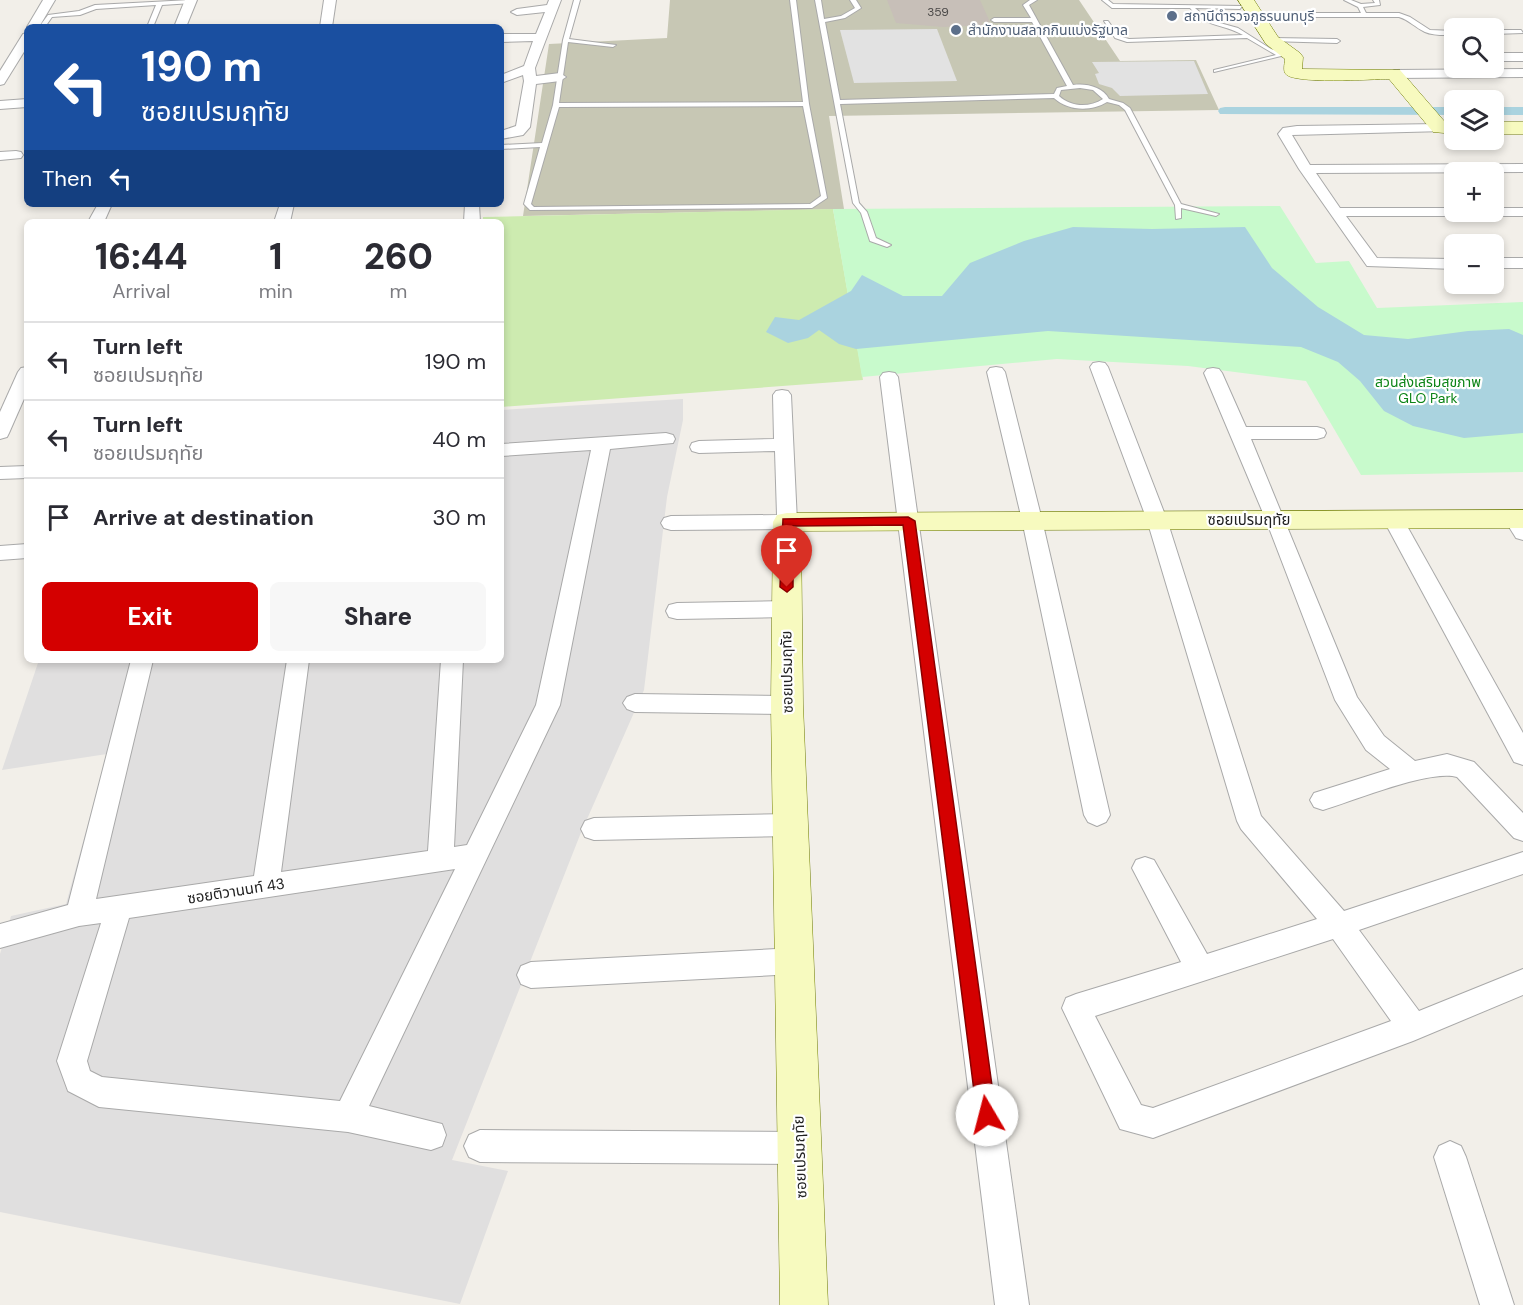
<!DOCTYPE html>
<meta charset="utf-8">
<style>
:root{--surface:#fff;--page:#f7f7f7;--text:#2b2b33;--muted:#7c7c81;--line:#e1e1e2;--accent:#d40000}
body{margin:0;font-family:"DM Sans","Noto Sans Thai",sans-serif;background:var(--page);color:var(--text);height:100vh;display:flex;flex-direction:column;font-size:22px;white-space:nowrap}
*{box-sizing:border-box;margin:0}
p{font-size:20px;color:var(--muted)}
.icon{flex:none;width:33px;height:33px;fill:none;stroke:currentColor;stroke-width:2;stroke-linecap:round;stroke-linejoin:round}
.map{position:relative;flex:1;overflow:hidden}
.sheet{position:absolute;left:24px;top:219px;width:480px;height:444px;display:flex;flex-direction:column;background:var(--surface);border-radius:9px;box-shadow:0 3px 9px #0003}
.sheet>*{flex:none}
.banner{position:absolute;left:24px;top:24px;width:480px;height:183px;border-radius:9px;box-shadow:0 3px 9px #0003;background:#1a4fa0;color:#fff;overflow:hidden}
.fabs{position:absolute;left:1444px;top:18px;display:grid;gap:12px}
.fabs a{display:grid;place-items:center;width:60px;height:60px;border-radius:9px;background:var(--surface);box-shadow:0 3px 9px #0003;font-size:30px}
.pin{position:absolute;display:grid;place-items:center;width:51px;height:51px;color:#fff;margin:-62px -26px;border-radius:50% 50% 50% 0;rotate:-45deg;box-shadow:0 0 6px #0007}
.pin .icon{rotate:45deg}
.me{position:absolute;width:66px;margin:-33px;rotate:352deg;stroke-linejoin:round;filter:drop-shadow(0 0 4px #0008)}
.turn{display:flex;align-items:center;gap:21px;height:126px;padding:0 18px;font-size:27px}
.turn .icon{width:78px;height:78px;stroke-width:2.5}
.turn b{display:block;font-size:42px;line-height:51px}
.then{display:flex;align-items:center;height:57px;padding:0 18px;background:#0003;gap:12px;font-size:22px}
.eta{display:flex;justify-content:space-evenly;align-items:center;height:102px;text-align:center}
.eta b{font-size:36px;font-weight:800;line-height:42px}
.action{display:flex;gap:12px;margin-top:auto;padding:12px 18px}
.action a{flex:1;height:69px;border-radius:9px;background:var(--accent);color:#fff;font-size:24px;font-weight:800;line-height:69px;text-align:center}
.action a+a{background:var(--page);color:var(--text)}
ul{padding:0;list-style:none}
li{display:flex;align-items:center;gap:18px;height:78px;padding:0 18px;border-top:2px solid var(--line)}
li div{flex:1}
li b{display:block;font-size:22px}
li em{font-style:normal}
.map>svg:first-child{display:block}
</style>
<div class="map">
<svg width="1523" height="1305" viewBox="0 0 1523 1305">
<rect width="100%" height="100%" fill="#f2efe9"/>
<path fill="#e0dfdf" d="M683,399V420L667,497L644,690L580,835L452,1160L508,1171L460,1304L0,1212V954L11,916L66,904L107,754L2,770L39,660H501V410Z"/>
<path fill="#c7c7b4" d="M670,0H1079L1120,61L1196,60L1219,110L829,116L844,209L523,216L549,44L667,38Z"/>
<path fill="#cdebb0" d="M833,209L863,380L501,407V222H483V217Z"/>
<path fill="#c8facc" d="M1280,206L1316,263L1349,261L1377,308L1523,302V472L1361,475L1306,381L1188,366L1057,359L862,377L833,209Z"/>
<g fill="#e2e2e2">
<path d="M937,29L957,81L854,83L840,30Z"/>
<path d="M1194,61L1208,94L1120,96L1112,88L1099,84L1095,74L1099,73L1092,62Z"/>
</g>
<path fill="#aad3df" d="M1073,227L1152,229L1245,227L1272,268L1318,307L1364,335L1408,339L1468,331L1509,329L1523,335V433L1464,438L1413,426L1384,411L1360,381L1338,362L1301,347L1048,331L856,349L839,344L819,330L808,338L788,343L766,332L775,317L799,320L851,291L862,275L903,296H942L970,263L1024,241Z"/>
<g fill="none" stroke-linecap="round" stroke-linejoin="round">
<g fill="#aad3df" fill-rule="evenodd">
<path d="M1225,107H1455V115L1220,114L1218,111L1220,108Z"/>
<rect x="1494" y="107" width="29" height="8"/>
</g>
</g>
<path fill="#c7bfb8" d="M887,0H980L990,22H982L983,25L943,27L896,23Z"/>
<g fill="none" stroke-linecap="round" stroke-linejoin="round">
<g stroke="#a9a9a9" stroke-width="2">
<g id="lane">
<path d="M190,0L192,3L162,5L153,27H147L156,5L96,9L80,15L52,17L45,27H39L48,15L79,11L95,5Z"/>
<path d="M574,0H580L569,39L616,45L613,47L568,42L559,103L803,102L790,0H796L809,104L827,198L812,208L530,210L524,204L540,147L501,149V145L542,143L553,105L563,40ZM803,106L821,196L810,204L534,207L531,204L559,107Z"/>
<path d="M815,0H821L824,19L841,16L855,8L850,0H856L861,8L845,18L825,22L840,100L1054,94L1057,88L1067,86L1032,22H994L991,20L994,18H1031L1023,5L1030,0H1037L1029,5L1073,85C1086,83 1103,87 1109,99L1123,103L1130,108L1181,204L1219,214L1216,216L1181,208V218L1176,219L1175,205L1125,110L1119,105L1107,102C1091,112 1068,111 1054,98L840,104L859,203L867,212L876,238L891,245L887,247L870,241L861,213L853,203ZM1080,88L1093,90L1103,99C1089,108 1071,107 1059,96L1061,90Z"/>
<path d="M1102,0H1108L1113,4L1242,6L1240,9L1195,8L1209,20L1238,28L1271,49L1297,57L1294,59L1281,56L1214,72V70L1276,55L1247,38L1127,42L1115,38L1104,21H1108L1119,36L1129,39L1243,35C1222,23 1206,28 1190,8H1112Z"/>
<path d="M1344,0H1351L1361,4L1375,3L1373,0H1379L1380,5L1363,7L1366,13H1399L1410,17L1430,30L1455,31V35C1445,35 1434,36 1425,32C1416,28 1409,20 1399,17H1256L1253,15L1256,13H1361L1358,7Z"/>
<path d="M1494,30H1521L1523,33L1494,34Z"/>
<path d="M1272,38L1337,39L1340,41L1337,43L1270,41L1269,40Z"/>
</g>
</g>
<g stroke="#a9a9a9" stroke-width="2">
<g id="street">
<path d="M43,0H55L39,27H27Z"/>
<path d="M185,0H197L186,27H174Z"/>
<path d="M324,0H336L332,27H320Z"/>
<path d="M549,0H561L535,68L536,76L560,73L566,77L560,81L536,84L530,127L523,135L501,139V131L516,126L524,81L523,75L501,83V75L524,66L533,41L501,42V34H536L545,12L517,15L511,12L517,9L547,5Z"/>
<path d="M27,33V47L4,84L0,85V71L23,34Z"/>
<rect x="1494" y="53" width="29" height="8"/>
<path d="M1523,69V77L1394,78L1388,74L1394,70Z"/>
<path d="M27,99V107L0,109V101Z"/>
<path d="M1440,124L1445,125L1447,128L1445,131L1292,135L1310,165L1523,164V172L1316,173L1340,208H1455V212H1494V208H1523V216H1346L1377,258L1455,259V269L1367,266L1299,169L1278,134L1283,128L1297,126Z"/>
<path d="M16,151L21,152L23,155L21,158L0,160V152Z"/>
<path d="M98,204H112L104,222H88Z"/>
<path d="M280,204H294L290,222H274Z"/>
<path d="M465,204H479L480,222H464Z"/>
<rect x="1494" y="258" width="29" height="10"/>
<path d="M1099,362L1105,363L1108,367L1167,520L1261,816L1344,911L1523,852V874L1359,930L1419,1011L1523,969V995L1413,1041L1153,1138L1120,1129L1062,1008L1066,998L1076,994L1181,962L1132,868L1136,860L1145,857L1154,860L1207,954L1317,919L1241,829L1237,821L1147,520L1090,367L1093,363ZM1333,939L1391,1021L1153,1108L1141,1105L1095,1016Z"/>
<path d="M27,367V392L9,433L7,437L0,439V412L18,372L21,368Z"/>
<path d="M996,367L1002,368L1005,372L1042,520L1110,815L1106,822L1097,826L1088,822L1084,815L1022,520L987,372L990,368Z"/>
<path d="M1213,368L1219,369L1222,373L1246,427H1317L1324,429L1326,433L1324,437L1317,439H1251L1357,697L1384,736L1415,761L1447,754L1474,762L1523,813V841L1514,838L1457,777C1430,769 1353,801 1323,810L1314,807L1310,800L1314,793L1390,769L1366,750L1335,700L1266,520L1204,373L1207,369Z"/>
<path d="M889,372L895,373L898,377L1029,1305H995L880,377L883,373Z"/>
<path d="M782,390L788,391L791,395L797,522L794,527L787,529L671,530L664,528L661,523L664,518L671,516L777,515L775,451L699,453L692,451L690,447L692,443L699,441L774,439L773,395L776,391Z"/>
<path d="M666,433L673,435L675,439L673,443L610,449L560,705L369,1106L442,1124L446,1135L442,1146L431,1150L348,1132L99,1107L68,1091L57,1061L101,923L79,926L0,948V924L68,905L131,660H153L96,899L254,876L287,660H309L281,872L428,851L441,660H463L454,847L467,845L536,705L591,450L501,456V444ZM455,869L340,1101L102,1077L90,1071L87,1061L129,918Z"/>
<path d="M27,466V478L0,479V467Z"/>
<path d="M1393,512L1400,514L1403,519L1523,733V765L1514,762L1383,519L1386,514Z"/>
<path d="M1514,512L1523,517V540L1516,538L1504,519L1507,514Z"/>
<path d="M27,544V558L0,560V546Z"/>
<path d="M787,601L795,603L798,609L795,615L787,617L677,619L669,617L666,611L669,605L677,603Z"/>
<path d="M635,694L787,696L795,699L799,705L795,711L787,714L635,712L627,709L623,703L627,697Z"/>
<path d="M791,814L800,817L804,825L800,833L791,836L594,840L585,837L581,829L585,821L594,818Z"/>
<path d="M795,948L805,952L809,961L805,970L795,974L531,988L521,984L517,975L521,966L531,962Z"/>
<path d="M480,1130L800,1132L811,1137L816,1148L811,1159L800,1164L480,1162L469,1157L464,1146L469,1135Z"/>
<path d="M1450,1141L1461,1146L1466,1157L1514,1305H1480L1434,1157L1439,1146Z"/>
</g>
</g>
<g stroke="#707d05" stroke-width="1">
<g id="secondary">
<path d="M1238,0H1254L1278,37L1300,53L1303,57L1302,69L1400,70L1445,122H1455V134L1433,132L1389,79C1374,79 1290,85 1285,73C1283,69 1285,62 1285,59L1266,44Z"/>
<rect x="1494" y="122" width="29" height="12"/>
<path d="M1523,510V528L801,531L803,705L828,1305H780L771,705L773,522L777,515L787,513Z"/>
</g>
</g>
<use href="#lane" fill="#fff" fill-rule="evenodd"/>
<use href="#street" fill="#fff" fill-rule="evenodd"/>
<use href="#secondary" fill="#f7fabf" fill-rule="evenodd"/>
</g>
<path fill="#d40000" stroke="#8a0000" stroke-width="1.5" d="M908,517L915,521L996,1115L993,1121L987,1124L980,1121L977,1115L903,525L793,526V587L787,592L780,587L783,519Z"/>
<g fill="#5c6f8a" stroke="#fff" stroke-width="2">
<circle cx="1172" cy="16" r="6"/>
<circle cx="956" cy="30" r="6"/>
</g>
<g text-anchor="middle" stroke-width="4.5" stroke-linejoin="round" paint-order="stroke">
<g font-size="12" fill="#4b4948">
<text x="938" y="16">359</text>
</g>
<g font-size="14" fill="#4e5e75" stroke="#fff" text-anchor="start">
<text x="1184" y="21">สถานีตำรวจภูธรนนทบุรี</text>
<text x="968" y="35">สำนักงานสลากกินแบ่งรัฐบาล</text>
</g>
<g font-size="14" fill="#0c8416" stroke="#fff">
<text x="1428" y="387">สวนส่งเสริมสุขภาพ<tspan x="1428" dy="16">GLO Park</tspan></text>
</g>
<g font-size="15" fill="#222" stroke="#fff">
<text x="1249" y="525">ซอยเปรมฤทัย</text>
<text transform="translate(787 672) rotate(-91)" y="5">ซอยเปรมฤทัย</text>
<text transform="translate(236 891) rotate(-9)" y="5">ซอยติวานนท์ 43</text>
<text transform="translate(800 1157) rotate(-92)" y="5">ซอยเปรมฤทัย</text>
</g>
</g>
</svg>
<div class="fabs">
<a><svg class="icon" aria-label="search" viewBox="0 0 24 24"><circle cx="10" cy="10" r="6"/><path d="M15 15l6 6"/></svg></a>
<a><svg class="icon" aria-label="layers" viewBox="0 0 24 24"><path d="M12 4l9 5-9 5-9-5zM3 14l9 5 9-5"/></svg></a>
<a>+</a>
<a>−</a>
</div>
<div class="pin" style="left:787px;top:587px;background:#d93025"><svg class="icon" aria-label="arrive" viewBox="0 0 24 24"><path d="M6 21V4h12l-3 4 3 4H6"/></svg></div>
<svg class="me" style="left:987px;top:1115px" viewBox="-20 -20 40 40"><circle r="19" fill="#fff"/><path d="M0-13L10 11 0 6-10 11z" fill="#d40000"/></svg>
<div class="banner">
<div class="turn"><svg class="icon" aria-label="left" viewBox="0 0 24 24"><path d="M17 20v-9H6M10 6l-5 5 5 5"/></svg><div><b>190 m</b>ซอยเปรมฤทัย</div></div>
<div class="then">Then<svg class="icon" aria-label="left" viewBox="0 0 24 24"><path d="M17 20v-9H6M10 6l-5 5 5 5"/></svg></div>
</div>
<section class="sheet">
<div class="eta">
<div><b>16:44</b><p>Arrival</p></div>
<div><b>1</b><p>min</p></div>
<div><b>260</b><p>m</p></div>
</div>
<ul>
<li><svg class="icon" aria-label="left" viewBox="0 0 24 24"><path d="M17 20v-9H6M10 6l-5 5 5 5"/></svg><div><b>Turn left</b><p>ซอยเปรมฤทัย</p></div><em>190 m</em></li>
<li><svg class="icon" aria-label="left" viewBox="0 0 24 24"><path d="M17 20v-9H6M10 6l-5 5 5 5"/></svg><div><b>Turn left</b><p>ซอยเปรมฤทัย</p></div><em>40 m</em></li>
<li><svg class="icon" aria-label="arrive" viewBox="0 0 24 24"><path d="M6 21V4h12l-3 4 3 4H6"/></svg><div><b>Arrive at destination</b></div><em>30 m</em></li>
</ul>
<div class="action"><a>Exit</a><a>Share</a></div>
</section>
</div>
